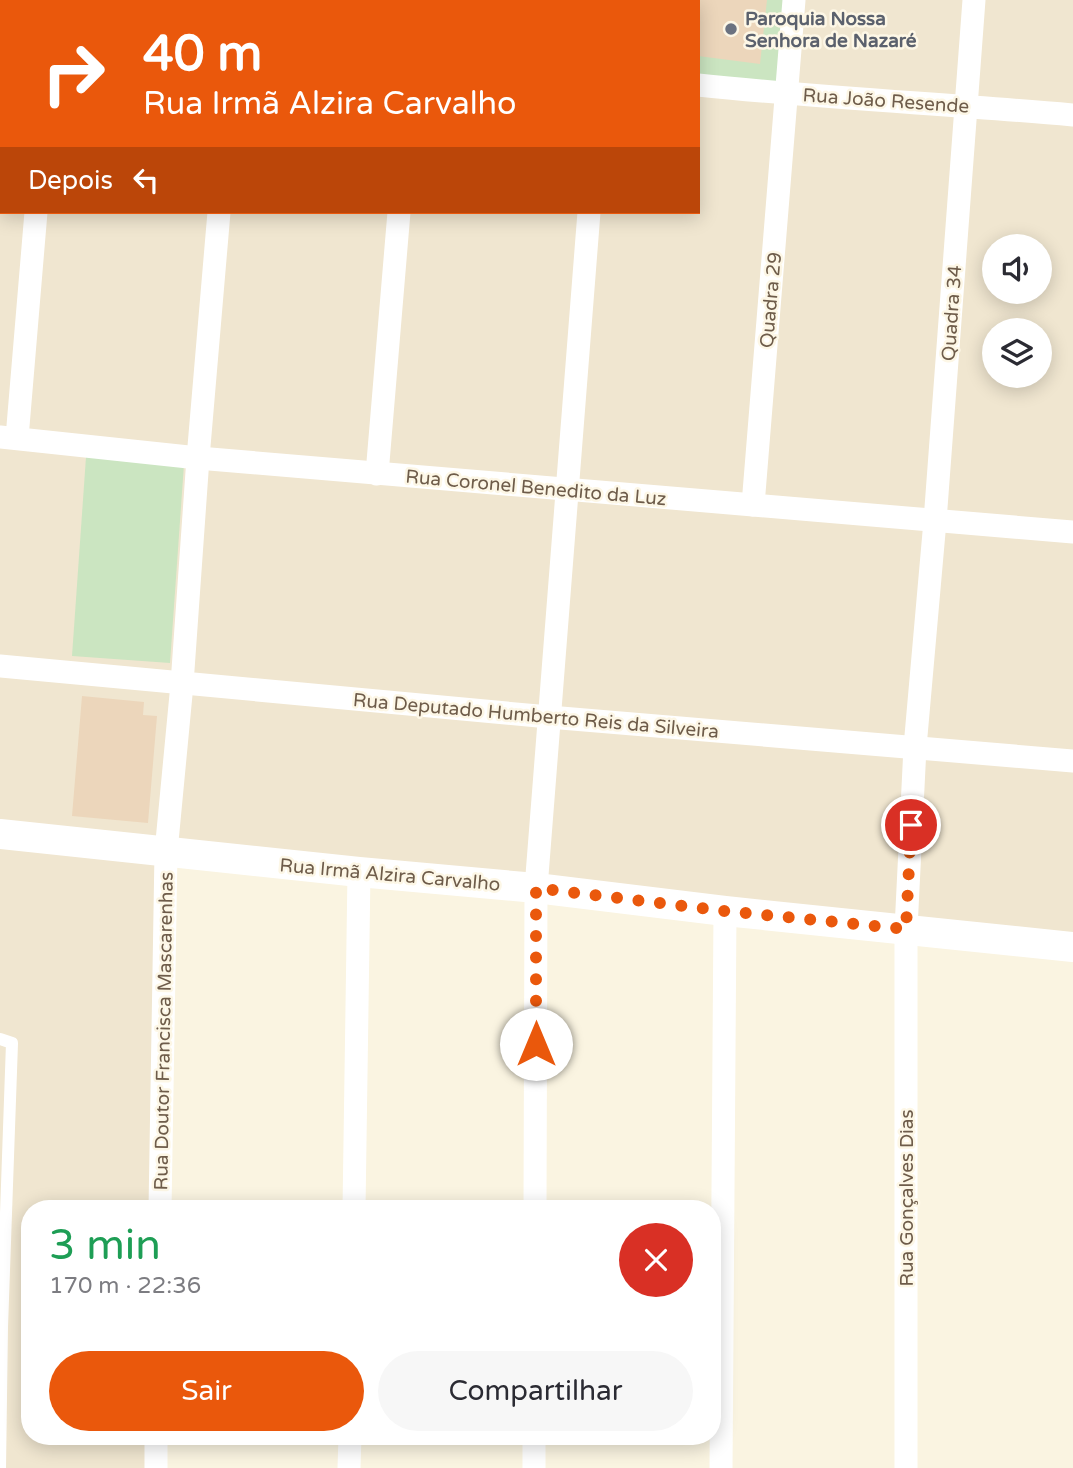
<!DOCTYPE html>
<html lang="pt">
<meta charset="utf-8">
<style>
:root{--surface:#fff;--page:#f7f7f7;--text:#2b2b33;--muted:#7c7c81;--accent:#ea580c}
body{margin:0;font-family:"Varela Round",sans-serif;background:var(--page);color:var(--text);height:100vh;display:flex;flex-direction:column;font-size:26px;white-space:nowrap}
*{box-sizing:border-box;margin:0}
p{font-size:23px;color:var(--muted)}
.icon{flex:none;width:38px;height:38px;fill:none;stroke:currentColor;stroke-width:2;stroke-linecap:round;stroke-linejoin:round}
.map{position:relative;flex:1;overflow:hidden}
.sheet{position:absolute;left:21px;top:1200px;width:700px;height:245px;display:flex;flex-direction:column;background:var(--surface);border-radius:28px;box-shadow:0 4px 18px #0003}
.sheet>*{flex:none}
.guide{position:absolute;left:0px;top:0px;width:700px;height:214px;box-shadow:0 4px 18px #0003;background:#ea580c;color:#fff;overflow:hidden}
.fabs{position:absolute;left:982px;top:234px;display:grid;gap:14px}
.fabs a{display:grid;place-items:center;width:70px;height:70px;border-radius:50%;background:var(--surface);box-shadow:0 4px 18px #0003;font-size:35px}
.pin{position:absolute;display:grid;place-items:center;width:60px;height:60px;color:#fff;margin:-30px;border:4px solid #fff;border-radius:50%;box-shadow:0 2px 7px #0007}
.me{position:absolute;width:77px;margin:-38px;rotate:0deg;stroke-linejoin:round;filter:drop-shadow(0 0 5px #0008)}
.turn{display:flex;align-items:center;gap:24px;height:147px;padding:0 28px;font-size:32px}
.turn .icon{width:91px;height:91px;stroke-width:2.5}
.turn b{display:block;font-size:49px;line-height:60px}
.then{display:flex;align-items:center;height:66px;padding:0 28px;background:#0003;gap:14px;font-size:26px}
.round{display:grid;place-items:center;flex:none;width:74px;height:74px;border-radius:37px;background:var(--page)}
.summary{display:flex;align-items:center;justify-content:space-between;height:119px;padding:0 28px}
h1{font-size:42px;font-weight:600;line-height:52px;color:#1e9e55}
.primary-button{display:flex;gap:14px;margin-top:auto;padding:14px 28px}
.primary-button a{flex:1;height:80px;border-radius:42px;background:var(--accent);color:#fff;font-size:28px;font-weight:600;line-height:80px;text-align:center}
.primary-button a+a{background:var(--page);color:var(--text)}
.map>svg:first-child{display:block}
</style>
<div class="map">
<svg width="1073" height="1468" viewBox="0 0 1073 1468">
<rect width="100%" height="100%" fill="#faf4e1"/>
<path fill="#f0e6d0" fill-rule="evenodd" d="M0,0H1073V947L167,852L160,1209H30V1437H156V1468H0ZM2,2H698V212H2ZM994,247H1040V292H994ZM994,331H1040V376H994Z"/>
<g fill="#cbe5c1">
<path d="M423,0H792L786,92L698,84V2H423Z"/>
<path d="M86,457L184,464L170,663L72,656Z"/>
</g>
<g fill="#ecd6bb">
<path d="M698,0H767L760,64L698,56Z"/>
<path d="M82,696L144,702L143,715L157,716L148,823L72,816Z"/>
</g>
<g fill="none" stroke-linecap="round" stroke-linejoin="round">
<path stroke="#fff" stroke-width="12" d="M0,1039L12,1043L2,1327L0,1468"/>
<g stroke="#fff" stroke-width="23">
<path d="M54,2V0"/>
<path d="M237,2V0"/>
<path d="M417,2V0"/>
<path d="M0,29L2,30"/>
<path d="M698,85C823,98 948,104 1073,115"/>
<path d="M0,437L198,458L1073,532"/>
<path d="M17,438L36,212"/>
<path d="M377,474L399,212"/>
<path d="M753,505L794,0"/>
<path d="M0,666L549,717L1073,761"/>
<path d="M160,1209L166,852L182,684L198,458L219,212"/>
<path d="M354,1209L359,872"/>
<path d="M535,1209L536,888L589,212"/>
<path d="M156,1437V1468"/>
<path d="M349,1468L350,1437"/>
<path d="M534,1468V1437"/>
<path d="M721,1468L725,911"/>
<path d="M906,1468V929L915,747L935,521L974,0"/>
</g>
<path stroke="#fff" stroke-width="30" d="M0,834L359,872L536,888L725,911L1073,947"/>
</g>
<g fill="none" stroke-linecap="round" stroke-linejoin="round">
<path stroke="#ea580c" stroke-width="12" stroke-dasharray="0 21.6" d="M536,1044V888L725,911L906,929L911,825"/>
</g>
<circle fill="#6b7280" stroke="#fdf7e6" stroke-width="2.5" cx="731" cy="29" r="7"/>
<g text-anchor="middle" stroke-width="5" stroke-linejoin="round" paint-order="stroke">
<g font-size="19" font-weight="bold" fill="#5b616d" stroke="#fdf7e6" text-anchor="start">
<text x="745" y="25">Paroquia Nossa<tspan x="745" dy="22">Senhora de Nazaré</tspan></text>
</g>
<g font-size="19" fill="#6e5c4a" stroke="#fdf7e6">
<text transform="translate(886 100) rotate(4)" y="7">Rua João Resende</text>
<text transform="translate(770 300) rotate(-85)" y="7">Quadra 29</text>
<text transform="translate(951 313) rotate(-86)" y="7">Quadra 34</text>
<text transform="translate(536 487) rotate(5)" y="7">Rua Coronel Benedito da Luz</text>
<text transform="translate(536 715) rotate(5)" y="7">Rua Deputado Humberto Reis da Silveira</text>
<text transform="translate(390 874) rotate(5)" y="7">Rua Irmã Alzira Carvalho</text>
<text transform="translate(163 1031) rotate(-89)" y="7">Rua Doutor Francisca Mascarenhas</text>
<text transform="translate(906 1198) rotate(-90)" y="7">Rua Gonçalves Dias</text>
</g>
</g>
</svg>
<div class="fabs">
<a><svg class="icon" aria-label="sound" viewBox="0 0 24 24"><path d="M4 9h4l5-4v14l-5-4H4zM17 9q2 3 0 6"/></svg></a>
<a><svg class="icon" aria-label="layers" viewBox="0 0 24 24"><path d="M12 4l9 5-9 5-9-5zM3 14l9 5 9-5"/></svg></a>
</div>
<div class="pin" style="left:911px;top:825px;background:#d93025"><svg class="icon" aria-label="arrive" viewBox="0 0 24 24"><path d="M6 21V4h12l-3 4 3 4H6"/></svg></div>
<svg class="me" style="left:536px;top:1044px" viewBox="-20 -20 40 40"><circle r="19" fill="#fff"/><path d="M0-13L10 11 0 6-10 11z" fill="#ea580c"/></svg>
<div class="guide">
<div class="turn"><svg class="icon" aria-label="right" viewBox="0 0 24 24"><path d="M7 20v-9h11M14 6l5 5-5 5"/></svg><div><b>40 m</b>Rua Irmã Alzira Carvalho</div></div>
<div class="then">Depois<svg class="icon" aria-label="left" viewBox="0 0 24 24"><path d="M17 20v-9H6M10 6l-5 5 5 5"/></svg></div>
</div>
<section class="sheet">
<div class="summary"><div><h1>3 min</h1><p>170 m · 22:36</p></div><a class="round" style="background:#d93025;color:#fff"><svg class="icon" aria-label="close" viewBox="0 0 24 24"><path d="M6 6l12 12M18 6L6 18"/></svg></a></div>
<div class="primary-button"><a>Sair</a><a>Compartilhar</a></div>
</section>
</div>
